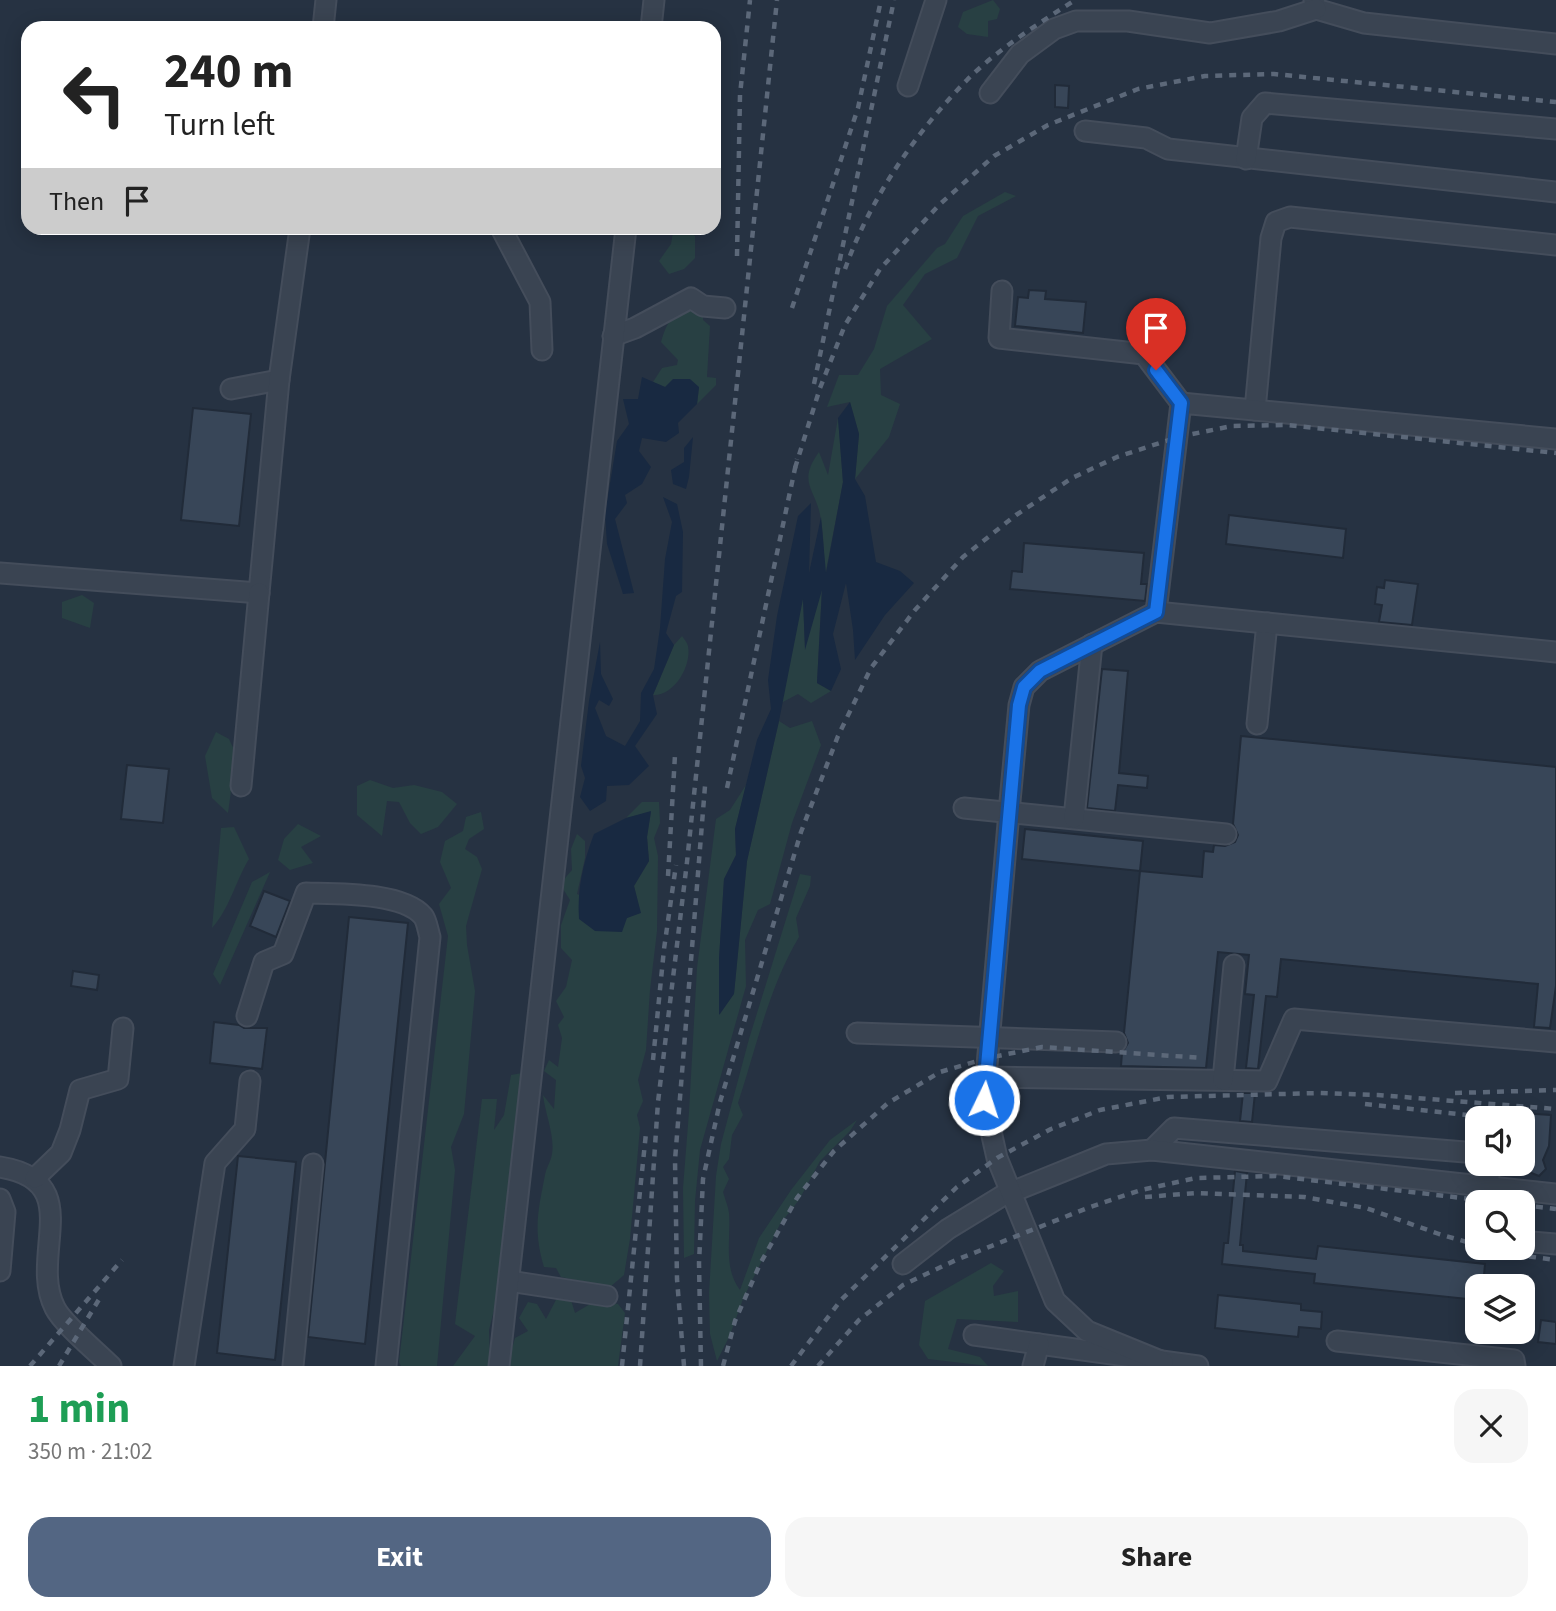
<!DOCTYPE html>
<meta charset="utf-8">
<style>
:root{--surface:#fff;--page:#f6f6f6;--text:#222;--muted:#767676;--accent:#536683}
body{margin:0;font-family:"Source Sans 3",sans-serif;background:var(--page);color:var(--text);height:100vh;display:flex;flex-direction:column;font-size:26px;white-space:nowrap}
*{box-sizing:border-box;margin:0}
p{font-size:23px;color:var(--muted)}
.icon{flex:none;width:38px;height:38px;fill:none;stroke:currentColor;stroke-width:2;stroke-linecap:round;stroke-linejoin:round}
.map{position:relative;height:1366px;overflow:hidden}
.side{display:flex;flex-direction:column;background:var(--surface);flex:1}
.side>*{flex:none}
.banner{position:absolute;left:21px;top:21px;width:700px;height:214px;border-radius:21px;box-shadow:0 4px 18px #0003;background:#fff;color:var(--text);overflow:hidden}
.tools{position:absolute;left:1465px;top:1106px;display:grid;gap:14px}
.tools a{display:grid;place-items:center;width:70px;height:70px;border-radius:14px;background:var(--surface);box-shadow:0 4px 18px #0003;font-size:35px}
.pin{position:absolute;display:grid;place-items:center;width:60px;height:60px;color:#fff;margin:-72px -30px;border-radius:50% 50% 50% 0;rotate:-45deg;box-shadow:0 0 7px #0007}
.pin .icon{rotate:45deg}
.me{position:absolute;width:77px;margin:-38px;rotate:4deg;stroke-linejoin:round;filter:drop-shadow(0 0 5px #0008)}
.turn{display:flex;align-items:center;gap:24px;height:147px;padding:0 28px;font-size:32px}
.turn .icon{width:91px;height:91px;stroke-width:2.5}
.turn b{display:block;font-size:49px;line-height:60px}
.then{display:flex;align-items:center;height:66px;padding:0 28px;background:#0003;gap:14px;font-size:26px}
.round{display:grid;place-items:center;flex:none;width:74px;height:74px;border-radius:21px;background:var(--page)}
.summary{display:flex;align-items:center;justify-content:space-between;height:119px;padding:0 28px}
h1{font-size:42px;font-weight:700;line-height:52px;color:#1e9e55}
.action{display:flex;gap:14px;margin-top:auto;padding:14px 28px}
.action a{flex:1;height:80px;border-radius:21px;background:var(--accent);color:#fff;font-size:28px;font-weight:700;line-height:80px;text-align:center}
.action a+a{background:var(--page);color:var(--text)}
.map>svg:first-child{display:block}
</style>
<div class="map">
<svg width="1556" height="1366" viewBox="0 0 1556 1366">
<rect width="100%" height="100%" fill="#263242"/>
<g fill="#284043">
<path d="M993,0L1000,9L997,19L988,21V37L967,34L958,27L963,12Z"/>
<path d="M1005,192L1016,196L978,216L957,258L925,274L903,305L932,339L880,369L881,395L900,404L889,437L855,479L859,434L850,402L827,407L839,375H858L874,349L887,306L937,248L945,244L963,216Z"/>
<path d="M660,228H688V231L695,236V258L684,269L669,274L659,261L671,244L673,232Z"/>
<path d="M691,311L703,314V320L710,326L707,377L716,378V385L697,404L699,387H665L653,382L662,368L677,365L678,360L661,342C667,323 670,314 691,311Z"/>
<path d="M838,418L843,482L825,576C824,558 824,538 821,520C817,489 796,484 819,452L828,475Z"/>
<path d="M822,586L817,683L831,691L811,703L798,694L781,703L803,595L805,647Z"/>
<path d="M82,595L94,603L90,628L62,618V602Z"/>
<path d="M682,636C684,639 687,642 688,646C692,666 674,696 653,695L674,645Z"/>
<path d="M779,721L790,728L812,721L821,745L792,823L770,904L758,910L745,940L746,986L700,1150L695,1201L694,1254L684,1258L683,1188L689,1112L697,968L716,819L730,810L746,785L735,829L736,855L724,879L719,959L720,1014L734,993L747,861Z"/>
<path d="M216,732L229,739L236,754L228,813L212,798L205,756Z"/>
<path d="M370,780L393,788L414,785L442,792L457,804L438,827L421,834L410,823L399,802L387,801L382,836L357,815V786Z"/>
<path d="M642,802H659L660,823L654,838L658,856L657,931L650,990L646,1050L638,1080L643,1101L637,1115L640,1128L630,1239L624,1275L610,1287L561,1277L556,1268L544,1267C533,1230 538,1211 545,1175C546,1168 551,1161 552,1154C555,1136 545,1113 543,1095L554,1109L556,1080L544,1071L549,1060L558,1067L562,1038L558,1025L564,1017L556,1001L566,987L572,960L561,948V925L570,900L560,884L572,870L571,849L577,834L585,841V858L577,894L627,918L640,912L634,886L649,861L647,837L651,812L626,818Z"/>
<path d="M481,812L484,829L469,839L465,849L477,857L482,869L466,926L467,945L475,991L464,1114L451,1147L455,1170L437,1366H401L399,1362L448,936L439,904L451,888L440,862L445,841L463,831L466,817Z"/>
<path d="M298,824L321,836L301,847L313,863L290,870L278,860L284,839Z"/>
<path d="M234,827L249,859C235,882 230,908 212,928L221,828Z"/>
<path d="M270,872L220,985L213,974L252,882Z"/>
<path d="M800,874L811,876L810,886L796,918L799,937C769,987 756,1048 738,1103L743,1115L732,1135L729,1159L723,1167L729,1179L723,1192C725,1199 728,1206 729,1213C731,1239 723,1268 740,1290L759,1238L791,1190L830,1140L857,1120L850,1131L820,1161L799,1200L780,1224L743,1299L730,1335L717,1361L710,1334L709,1293L716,1176L721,1144L749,1039Z"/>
<path d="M522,1073L496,1302L489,1330L490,1366H453L475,1336L455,1324L482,1099H497L494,1130L504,1115L511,1075Z"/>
<path d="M991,1263L1004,1271L993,1286L994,1296L1018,1291V1322L957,1319L948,1349L980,1357L988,1366L928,1359L919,1345L925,1301Z"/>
<path d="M570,1297L575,1313L597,1300L618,1304L625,1313L618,1366H507L515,1338L528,1331L519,1318L528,1302L537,1304L546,1319L557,1298Z"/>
</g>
<g fill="#182941">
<path d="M642,377L665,387L673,379H690L699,387L697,404L678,423L679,433L666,442L642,438L639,451L651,467L642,484L625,495L627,503L615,519L634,593L623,594L607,544L605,514L617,441L629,424L623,399H638Z"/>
<path d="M850,402L859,434L855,479L865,496L876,562L900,571L914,583L885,615L855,660L853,630L846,583L833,634L841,669L831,691L817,683L822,590L805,650L803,599L779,721L747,861L734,994L719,1015V959L724,879L736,855L735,829L757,740L771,709L768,680L777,616L798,516L811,503L809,573L821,517L826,573L843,482L838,418Z"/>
<path d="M693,437L689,477L686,489L673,484L671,470L684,462V448Z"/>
<path d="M663,497L677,504L683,532L682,592L676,596L666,633L674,645L653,695L657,714L635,746L649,766L629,785L607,786L606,801L590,811L580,797L585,778L581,766L589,701L600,642L601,674L613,699L609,706L599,700L595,708L606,736L625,746L640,721L641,693L654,669L660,628L665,559L672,522Z"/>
<path d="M651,811L647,837L649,861L634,886L641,913L627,918L622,932L595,931L579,919C577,889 583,863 594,834L626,818Z"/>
</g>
<g fill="#384658" stroke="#212b39" stroke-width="2">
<path d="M1055,85L1069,86L1068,108L1055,107Z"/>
<path d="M1029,290L1046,291L1045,299L1086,302L1083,333L1015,326L1018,297L1028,298Z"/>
<path d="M193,408L251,414L239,526L181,520Z"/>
<path d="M1229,515L1346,529L1343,558L1226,544Z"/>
<path d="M1024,543L1144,553L1141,584H1147L1145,601L1010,589L1012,571L1022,572Z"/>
<path d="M1385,580L1418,584L1412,625L1379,622L1382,605L1375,604L1377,587L1384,588Z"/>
<path d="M1102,669L1128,671L1119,773L1148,776L1147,788L1118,785L1115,811L1087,808Z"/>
<path d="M1241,736L1556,767V986L1550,1028L1534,1027L1538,984L1281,959L1277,997L1266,996L1258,1069L1246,1068L1254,995L1245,994L1249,955L1218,952L1206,1068L1121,1066L1122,1053L1128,1043L1124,1033L1140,871L1202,877L1204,851L1213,852L1214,845L1225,846L1235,842L1238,835L1233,824Z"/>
<path d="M127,765L169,769L163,823L121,819Z"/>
<path d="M1025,829L1143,841L1140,871L1022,859Z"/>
<path d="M264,891L290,901L276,937L250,926Z"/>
<path d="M349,917L408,923L365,1344L308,1337Z"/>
<path d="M73,971L99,975L97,990L71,986Z"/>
<path d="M214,1022L239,1025L244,1028H267L262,1069L210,1063Z"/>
<path d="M1243,1093H1255L1252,1122L1240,1121Z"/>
<path d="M1522,1113L1551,1115L1549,1146L1543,1160L1546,1169L1539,1176L1529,1172L1522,1174Z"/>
<path d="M238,1156L296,1162L275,1360L217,1353Z"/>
<path d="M1235,1171L1247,1173L1240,1245H1243V1251L1316,1259L1318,1246L1485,1264L1483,1286H1477V1300L1314,1283L1315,1274L1222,1264L1224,1243H1228Z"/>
<path d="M1218,1295L1301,1304V1310L1322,1312L1321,1329L1299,1327L1298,1337L1215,1328Z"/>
<path d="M1541,1320L1556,1322V1344L1538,1342Z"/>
</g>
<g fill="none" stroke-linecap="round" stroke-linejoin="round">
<g stroke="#444d5b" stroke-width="23">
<g id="minor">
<path d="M1314,0L1316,9L1364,23L1556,44"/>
<path d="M323,28L326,0"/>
<path d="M651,28L654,0"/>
<path d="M908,86L936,0"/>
<path d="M990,93L1020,54L1054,29L1076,21H1128L1210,33L1279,21L1316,9"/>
<path d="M1085,131L1146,138L1168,149L1556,192"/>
<path d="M1246,159L1252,118L1265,103L1556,129"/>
<path d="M501,228L540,302L542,350"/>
<path d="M1002,291L999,338L1144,354L1181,403"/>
<path d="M613,336L635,328L691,298L703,306L725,308"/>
<path d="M231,389L279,380"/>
<path d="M1255,410L1271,238L1276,222L1290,217L1556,245"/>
<path d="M0,573L259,593L279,380L300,228"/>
<path d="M1156,612L1181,403L1556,439"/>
<path d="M1257,724L1267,623"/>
<path d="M241,786L259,593"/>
<path d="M964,808L1226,834"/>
<path d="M1074,818L1092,644"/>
<path d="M247,1016L264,962L283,954L306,893C337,894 402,892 423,916C427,921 428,931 430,937L386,1366"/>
<path d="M857,1033L1116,1042"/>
<path d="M986,1077L1267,1081L1294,1019L1556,1042"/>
<path d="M1223,1080L1234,965"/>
<path d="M1152,1150L1174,1128L1477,1153"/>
<path d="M0,1167C88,1181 28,1255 55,1308C63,1324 97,1352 111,1366"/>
<path d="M35,1178L61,1153L70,1130L80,1090L118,1079L123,1028"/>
<path d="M1488,1186L1490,1164"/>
<path d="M0,1199L5,1212L0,1271"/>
<path d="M1522,1241L1556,1244"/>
<path d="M903,1264L948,1229L1002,1196L1106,1154L1152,1150L1556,1194"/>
<path d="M509,1281L607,1296"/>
<path d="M974,1335L1198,1366"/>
<path d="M1337,1341L1514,1360L1515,1366"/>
<path d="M1163,1362L1087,1331L1055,1301L997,1158L984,1100L1009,812L1019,705L1024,687L1040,671L1156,612L1556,652"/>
<path d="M184,1366L215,1163L245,1129L250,1081"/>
<path d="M293,1366L313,1164"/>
<path d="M499,1366L626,228"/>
<path d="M1033,1366L1039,1344"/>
</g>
</g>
<use href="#minor" stroke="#3a4452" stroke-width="19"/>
<g stroke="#5c6879" stroke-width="4.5" stroke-dasharray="7 7" stroke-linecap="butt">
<path d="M737,256L740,95L750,0"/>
<path d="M845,269C870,199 915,133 967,80C998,49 1038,24 1075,0"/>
<path d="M792,308L858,108L881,0"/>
<path d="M814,384L894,0"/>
<path d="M795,468L820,388L845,325L880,269L939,205L994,156L1048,125L1138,89L1205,76L1274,74L1556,102"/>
<path d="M727,788L797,459"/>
<path d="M668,876L675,755"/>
<path d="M653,1060L664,949L676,865"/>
<path d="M1455,1093L1556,1090"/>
<path d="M1365,1104L1494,1118"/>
<path d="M1522,1121L1534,1123"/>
<path d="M1145,1197L1196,1193L1304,1197L1366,1208L1439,1234L1477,1245"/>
<path d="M1522,1205L1556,1209"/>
<path d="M1488,1248L1510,1254L1556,1260"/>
<path d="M30,1366L122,1260"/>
<path d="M59,1366L101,1296"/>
<path d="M622,1366L646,1133"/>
<path d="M640,1366L658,1102L687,862L777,0"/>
<path d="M684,1366L677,1279L675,1160L705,786"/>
<path d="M701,1366L699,1263L703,1179L720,1102L801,832L838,736L871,668L915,610L963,557L1016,515L1072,478L1117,457L1178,437L1232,426L1287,425L1556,453"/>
<path d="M723,1366L735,1321L760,1264L797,1198L834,1151L888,1103L940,1072L988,1058L1042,1047L1203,1058"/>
<path d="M791,1366L841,1300L957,1187L997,1158L1051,1129L1100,1110L1168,1097L1320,1093L1378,1095L1556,1109"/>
<path d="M818,1366L859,1320L903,1285L956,1260L1090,1207L1141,1190L1196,1178L1276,1176L1496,1202"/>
</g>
</g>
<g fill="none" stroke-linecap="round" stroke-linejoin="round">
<g stroke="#114b97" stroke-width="18">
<path id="route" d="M984,1100L1019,705L1024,687L1040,671L1156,612L1181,403L1156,370"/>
</g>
<use href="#route" stroke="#1a73e8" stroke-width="12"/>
</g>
</svg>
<div class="tools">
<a><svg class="icon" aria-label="sound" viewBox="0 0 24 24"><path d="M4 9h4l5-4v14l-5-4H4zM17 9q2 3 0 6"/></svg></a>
<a><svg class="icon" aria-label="search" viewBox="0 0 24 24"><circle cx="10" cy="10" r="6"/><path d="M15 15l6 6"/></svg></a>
<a><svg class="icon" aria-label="layers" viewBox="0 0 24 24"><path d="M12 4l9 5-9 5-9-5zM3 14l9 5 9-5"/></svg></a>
</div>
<div class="pin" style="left:1156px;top:370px;background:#d93025"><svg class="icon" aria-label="arrive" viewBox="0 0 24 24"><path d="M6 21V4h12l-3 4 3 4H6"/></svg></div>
<svg class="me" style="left:984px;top:1100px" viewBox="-20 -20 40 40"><circle r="17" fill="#1a73e8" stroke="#fff" stroke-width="3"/><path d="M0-11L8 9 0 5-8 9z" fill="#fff"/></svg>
<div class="banner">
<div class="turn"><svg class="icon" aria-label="left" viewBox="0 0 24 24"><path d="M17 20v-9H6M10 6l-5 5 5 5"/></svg><div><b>240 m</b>Turn left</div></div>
<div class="then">Then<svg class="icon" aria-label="arrive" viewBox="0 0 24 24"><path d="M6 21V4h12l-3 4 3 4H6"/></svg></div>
</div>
</div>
<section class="side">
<div class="summary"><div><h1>1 min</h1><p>350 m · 21:02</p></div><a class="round"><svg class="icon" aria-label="close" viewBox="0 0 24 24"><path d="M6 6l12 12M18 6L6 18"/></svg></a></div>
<div class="action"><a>Exit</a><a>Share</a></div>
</section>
